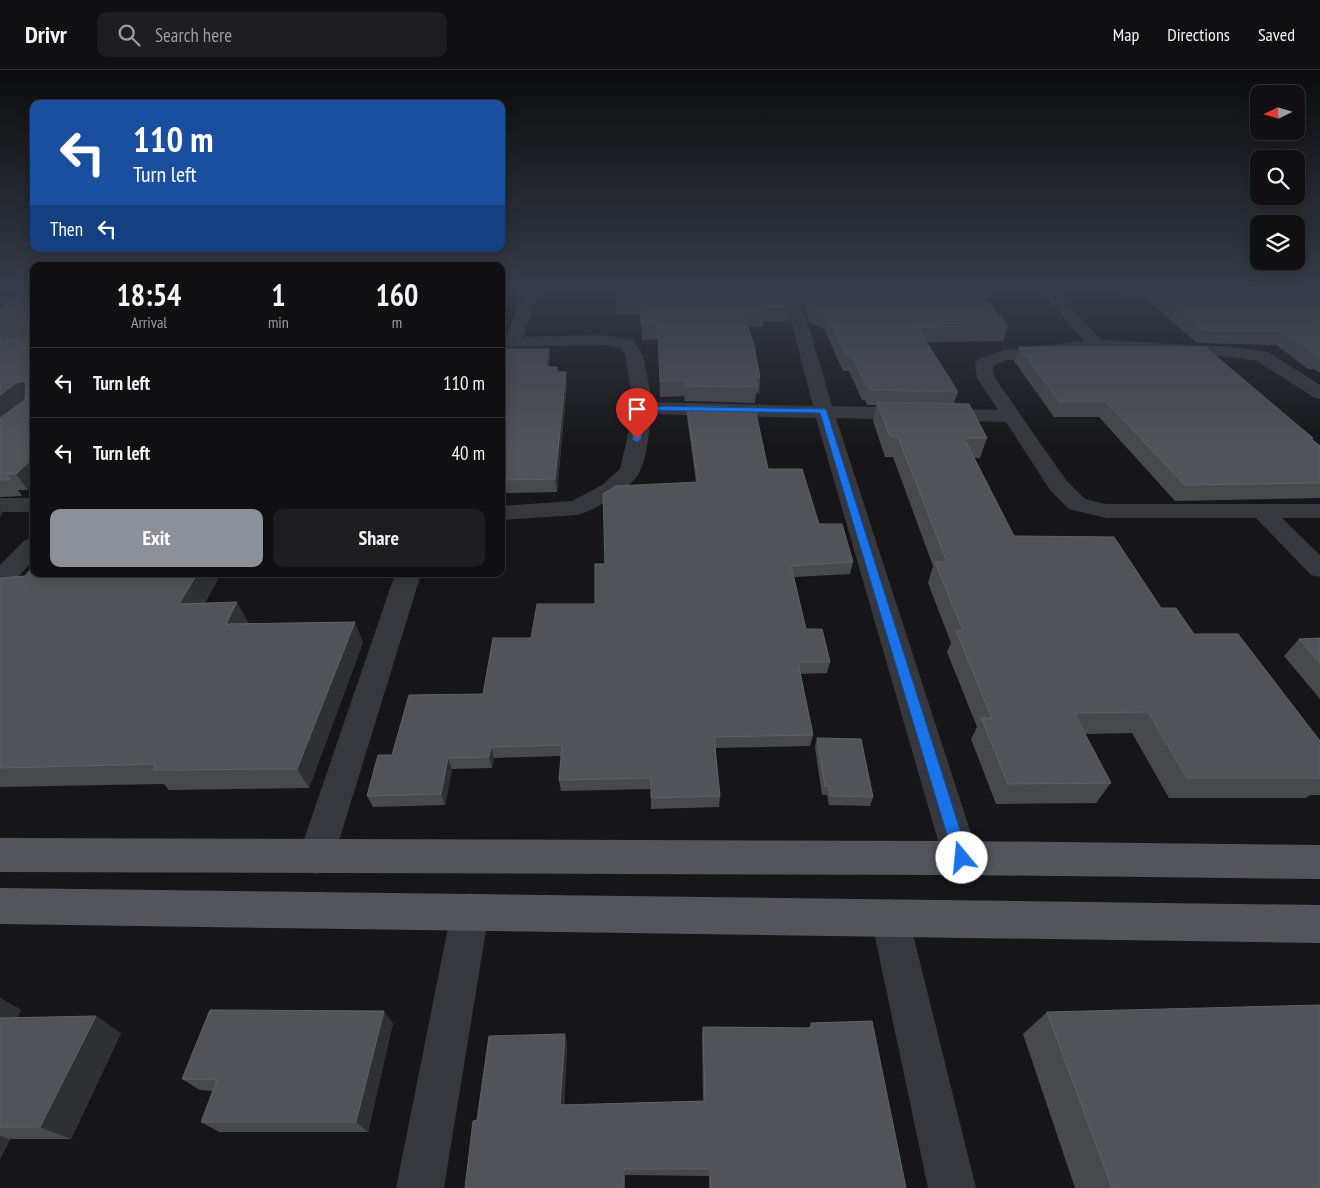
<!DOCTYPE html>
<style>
:root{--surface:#101012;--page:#1e1e20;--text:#f1f3f6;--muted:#9c9d9f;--line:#303032;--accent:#8c9099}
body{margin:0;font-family:"PT Sans Narrow",sans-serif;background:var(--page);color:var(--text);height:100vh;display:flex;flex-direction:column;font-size:19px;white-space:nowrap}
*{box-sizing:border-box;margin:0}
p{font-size:16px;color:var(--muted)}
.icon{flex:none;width:28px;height:28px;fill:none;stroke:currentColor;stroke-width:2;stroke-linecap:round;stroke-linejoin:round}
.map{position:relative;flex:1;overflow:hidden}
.sheet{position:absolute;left:30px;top:192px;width:475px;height:315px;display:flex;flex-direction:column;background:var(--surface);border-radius:10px;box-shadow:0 2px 12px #0003,0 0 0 1px var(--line)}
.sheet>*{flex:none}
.hud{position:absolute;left:30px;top:30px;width:475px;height:152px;border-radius:10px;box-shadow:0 2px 12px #0003,0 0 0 1px var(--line);background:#1a4fa0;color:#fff;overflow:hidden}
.needle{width:32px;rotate:265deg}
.fabs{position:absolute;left:1250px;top:15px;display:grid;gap:10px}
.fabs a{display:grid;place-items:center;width:55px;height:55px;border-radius:10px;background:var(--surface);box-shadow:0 2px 12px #0003,0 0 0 1px var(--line);font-size:25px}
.pin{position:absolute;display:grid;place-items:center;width:42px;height:42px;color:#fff;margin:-51px -21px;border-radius:50% 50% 50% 0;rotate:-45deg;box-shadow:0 0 5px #0007}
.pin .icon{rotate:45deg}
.me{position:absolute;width:55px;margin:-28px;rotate:343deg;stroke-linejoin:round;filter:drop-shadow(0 0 4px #0008)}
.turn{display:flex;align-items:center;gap:18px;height:105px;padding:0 20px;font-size:22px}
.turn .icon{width:65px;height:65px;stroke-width:2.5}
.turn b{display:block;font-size:35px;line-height:42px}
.then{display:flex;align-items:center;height:48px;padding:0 20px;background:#0003;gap:10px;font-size:19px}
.eta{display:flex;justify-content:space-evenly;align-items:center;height:85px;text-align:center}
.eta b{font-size:30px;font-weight:600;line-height:35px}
.cta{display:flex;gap:10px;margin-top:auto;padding:10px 20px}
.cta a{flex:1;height:58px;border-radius:10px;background:var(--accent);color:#fff;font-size:20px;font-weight:600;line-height:58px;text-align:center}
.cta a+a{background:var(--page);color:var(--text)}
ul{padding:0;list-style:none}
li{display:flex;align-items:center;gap:15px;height:70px;padding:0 20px;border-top:1px solid var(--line)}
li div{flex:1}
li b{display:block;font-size:19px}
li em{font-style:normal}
header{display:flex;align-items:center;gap:30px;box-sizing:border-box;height:70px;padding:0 25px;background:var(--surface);border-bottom:1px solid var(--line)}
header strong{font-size:24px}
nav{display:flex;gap:28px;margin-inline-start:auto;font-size:18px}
.search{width:350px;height:45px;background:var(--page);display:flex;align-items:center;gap:12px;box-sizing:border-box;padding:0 18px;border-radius:10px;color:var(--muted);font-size:19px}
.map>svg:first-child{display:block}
</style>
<header>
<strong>Drivr</strong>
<div class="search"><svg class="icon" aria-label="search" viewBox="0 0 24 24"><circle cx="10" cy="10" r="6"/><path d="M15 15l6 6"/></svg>Search here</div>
<nav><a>Map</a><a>Directions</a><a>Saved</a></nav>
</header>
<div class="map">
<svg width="1320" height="1118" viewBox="0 0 1320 1118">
<rect width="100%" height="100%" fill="#161618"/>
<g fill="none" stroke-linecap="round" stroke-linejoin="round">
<g fill="#37383d" fill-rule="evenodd">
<path d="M524,220H539L523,267L602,265L633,270L643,285L652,332L813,336L783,220H798L832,336L998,340L977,308L975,293L978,289L1004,280L1084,271L1041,220H1056L1101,270L1230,277L1262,281L1268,282L1320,315V329L1313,327L1257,291L1230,287L1096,280L1007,290L993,296L995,308L1066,410L1085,429L1106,434H1320V448H1282L1320,485V507L1311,505L1256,448H1106L1069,439L1050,420L1006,352L836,348L979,788L974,800L961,805L948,800L943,788L816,348L652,344C649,359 647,388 640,401C633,418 594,441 577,445L501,450V436L572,431L602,415L620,399L634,338L625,285L621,278L602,275L501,277V267H506Z"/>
<rect x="0" y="428" width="34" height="14"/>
<path d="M34,467V490L9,516L0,518V495L25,470Z"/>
<path d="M395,504H421L334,787L329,799L316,804L303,799L298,787Z"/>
<path d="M470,823L483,829L489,842L444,1118H396L451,842L457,829Z"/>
<path d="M890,829L904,835L909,848L976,1118H928L871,848L876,835Z"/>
</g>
<g fill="#53555c" fill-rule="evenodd">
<path d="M0,768L961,771L1320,775V809L961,805L0,802Z"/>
<path d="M0,818L1320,835V873L0,854Z"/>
</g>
</g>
<g fill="#47494d">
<path d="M0,220H34L28,420H18L22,426L0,427Z"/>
<path d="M617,220L791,237L789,251H764L763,257H748L760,307L759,323H756L755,333L685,331L684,326L660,327L658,269L642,270L640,244H616V231Z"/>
<path d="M799,220H994L992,227H983L1008,256L1003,271L926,272L958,322L954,333L987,368L980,388H974L1014,466L1161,538L1194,564L1320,671V725H1310L1306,728H1169L1132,663L1085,664L1111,713L1096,733L996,734L971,669L977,657L947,582L951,573L928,513L933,496L893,387H885L873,351L876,335H867L865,330H862L849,301H843L824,259L809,252Z"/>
<path d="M1124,220H1318L1320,221V303L1314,299H1308L1276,275L1197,273L1143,226H1130Z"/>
<path d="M1019,277L1313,368L1312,369L1320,376V428L1175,431L1099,347H1054L1014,291Z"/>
<path d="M549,279L550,291L549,297L558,302L567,314L557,422L501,423V282Z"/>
<path d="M687,336L768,399L819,454L853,492L850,504L794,507L806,559L830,592L827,603L800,604L813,665L810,676L715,678L720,726L719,737L651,739V719L561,721L559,710L561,686L494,688L492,698L452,699L445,735L373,737L367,726L392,685L483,624L531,568L595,534L605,494L696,412L687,347Z"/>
<path d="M34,504H221L204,534L248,552V553L363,572L309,718L169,720L164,714L0,717V508L25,506Z"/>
<path d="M1320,568V629L1284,586L1299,569Z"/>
<path d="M817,668L873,727L870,736L829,735L827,725H822L815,677Z"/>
<path d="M0,928L21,940L17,947L121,963L71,1069H10L0,1089Z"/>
<path d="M1047,942L1320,1118H1075L1023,964Z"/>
<path d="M393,953L368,1062H219L201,1052L213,1021L200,1020L182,1009Z"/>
<path d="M811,953L906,1118H709V1106L625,1105V1118H465L477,1050L567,974L564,1035L703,1031L702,966L703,957L809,958Z"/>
</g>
<g fill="#2f3033">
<path d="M1,220H34L0,241V221Z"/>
<path d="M549,279L550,291L547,309L546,297Z"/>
<path d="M566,302L567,314L557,422L555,409Z"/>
<path d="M24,311L33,326L26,329L0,349V325L16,313Z"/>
<path d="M34,387V414L28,420L16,404Z"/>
<path d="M0,440L3,444L0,447Z"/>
<path d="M197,504H221L191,555L179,534Z"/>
<path d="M237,532L248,552L238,574L226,554Z"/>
<path d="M355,552L363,572L309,718L297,699Z"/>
<path d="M491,677L494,688L492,698L489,687Z"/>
<path d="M448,688L452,699L445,735L441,724Z"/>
<path d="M0,928L21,940L7,964L0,960Z"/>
<path d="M384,941L393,953L368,1062L356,1052Z"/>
<path d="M96,946L121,963L71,1069L40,1057Z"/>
<path d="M565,964L567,974L564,1043L560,1035Z"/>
<path d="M0,1066L10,1069L0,1089Z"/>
<path d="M624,1099L625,1105V1118H624Z"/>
</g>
<g fill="#525359" stroke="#5f6168">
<path d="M27,220H34V387L16,404H6L10,410H0V348L25,330L26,313L24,311L16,313L0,325V269H25L27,267V258L25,256H0V239Z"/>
<path d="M617,220H787L791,237H763L764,243H742L753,271L760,307H754L757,317L685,316V311H660L658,255H641L640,231H616Z"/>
<path d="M805,220H978L1008,256L917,257L958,322L870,320L868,314H866L852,286H846L827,245L811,238Z"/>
<path d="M1157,220H1318L1320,221V285H1317L1283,261L1204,260Z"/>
<path d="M1019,277H1205L1313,368H1310L1320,376V413L1185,415L1106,332H1060Z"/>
<path d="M502,279H549L546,297H557V302H566L555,409L501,410V282Z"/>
<path d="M877,332L969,334L987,368H964L1014,466L1114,467L1161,538H1176L1194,564H1238L1320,671V708H1187L1148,642L1074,643L1111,713L1008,714L981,648H992L956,561H963L935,492H947L898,367H890Z"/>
<path d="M687,336L755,338L768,399H802L819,454H842L853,492L791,496L806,559H822L830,592H798L813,665L714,667L720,726L651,728V708L559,710L562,675L491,677L489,687L448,688L441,724L367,726L378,685H392L409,625L483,624L493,568H531L537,534H595V494H605L603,424L616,416L698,412Z"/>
<path d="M34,495V504H197L179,534L237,532L226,554L355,552L297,699L153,700L156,694L0,698V508L25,506Z"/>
<path d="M1320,568V593L1299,569Z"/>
<path d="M817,668L861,669L873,727L831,726L829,716H825Z"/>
<path d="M1320,935V1118H1112L1047,942Z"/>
<path d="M210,940L384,941L356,1052H201L217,1010L182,1009Z"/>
<path d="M96,946L40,1057H0V948Z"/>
<path d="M872,951L906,1118H711L710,1099H624V1118H465L473,1051L477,1050L489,966L565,964L560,1035L705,1031L703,957L812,958L811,953Z"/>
</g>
<linearGradient id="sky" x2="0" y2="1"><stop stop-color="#0c0c0d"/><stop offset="0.58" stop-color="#363c48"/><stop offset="1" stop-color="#363c48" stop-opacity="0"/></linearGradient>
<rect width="1320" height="377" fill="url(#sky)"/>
<path fill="#1a73e8" stroke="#114b97" d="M641,336L826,339L969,788L967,793L962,795L956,793L954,788L820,343L647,340L641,369L637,372L632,369Z"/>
</svg>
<div class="fabs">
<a><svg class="needle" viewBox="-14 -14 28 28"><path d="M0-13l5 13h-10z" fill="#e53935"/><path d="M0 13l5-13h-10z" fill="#9c9d9f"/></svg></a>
<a><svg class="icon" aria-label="search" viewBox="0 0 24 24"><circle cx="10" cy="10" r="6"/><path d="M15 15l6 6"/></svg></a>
<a><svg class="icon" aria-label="layers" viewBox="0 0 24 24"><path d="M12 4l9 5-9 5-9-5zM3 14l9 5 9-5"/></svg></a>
</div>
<div class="pin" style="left:637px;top:369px;background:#d93025"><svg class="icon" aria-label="arrive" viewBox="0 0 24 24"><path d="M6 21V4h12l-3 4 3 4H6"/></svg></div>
<svg class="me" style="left:962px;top:788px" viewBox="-20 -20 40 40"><circle r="19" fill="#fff"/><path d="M0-13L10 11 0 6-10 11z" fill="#1a73e8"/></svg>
<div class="hud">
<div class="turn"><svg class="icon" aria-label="left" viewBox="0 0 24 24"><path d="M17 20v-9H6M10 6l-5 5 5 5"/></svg><div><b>110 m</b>Turn left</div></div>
<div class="then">Then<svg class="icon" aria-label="left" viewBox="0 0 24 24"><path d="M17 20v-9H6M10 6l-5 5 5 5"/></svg></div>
</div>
<section class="sheet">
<div class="eta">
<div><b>18:54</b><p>Arrival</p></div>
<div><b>1</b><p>min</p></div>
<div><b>160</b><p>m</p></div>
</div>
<ul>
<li><svg class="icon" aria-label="left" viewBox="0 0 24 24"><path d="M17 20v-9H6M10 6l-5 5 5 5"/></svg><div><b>Turn left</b></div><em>110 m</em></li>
<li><svg class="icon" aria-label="left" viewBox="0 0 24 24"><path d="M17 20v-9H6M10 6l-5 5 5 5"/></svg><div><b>Turn left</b></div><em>40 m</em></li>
</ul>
<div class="cta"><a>Exit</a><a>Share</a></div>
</section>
</div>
